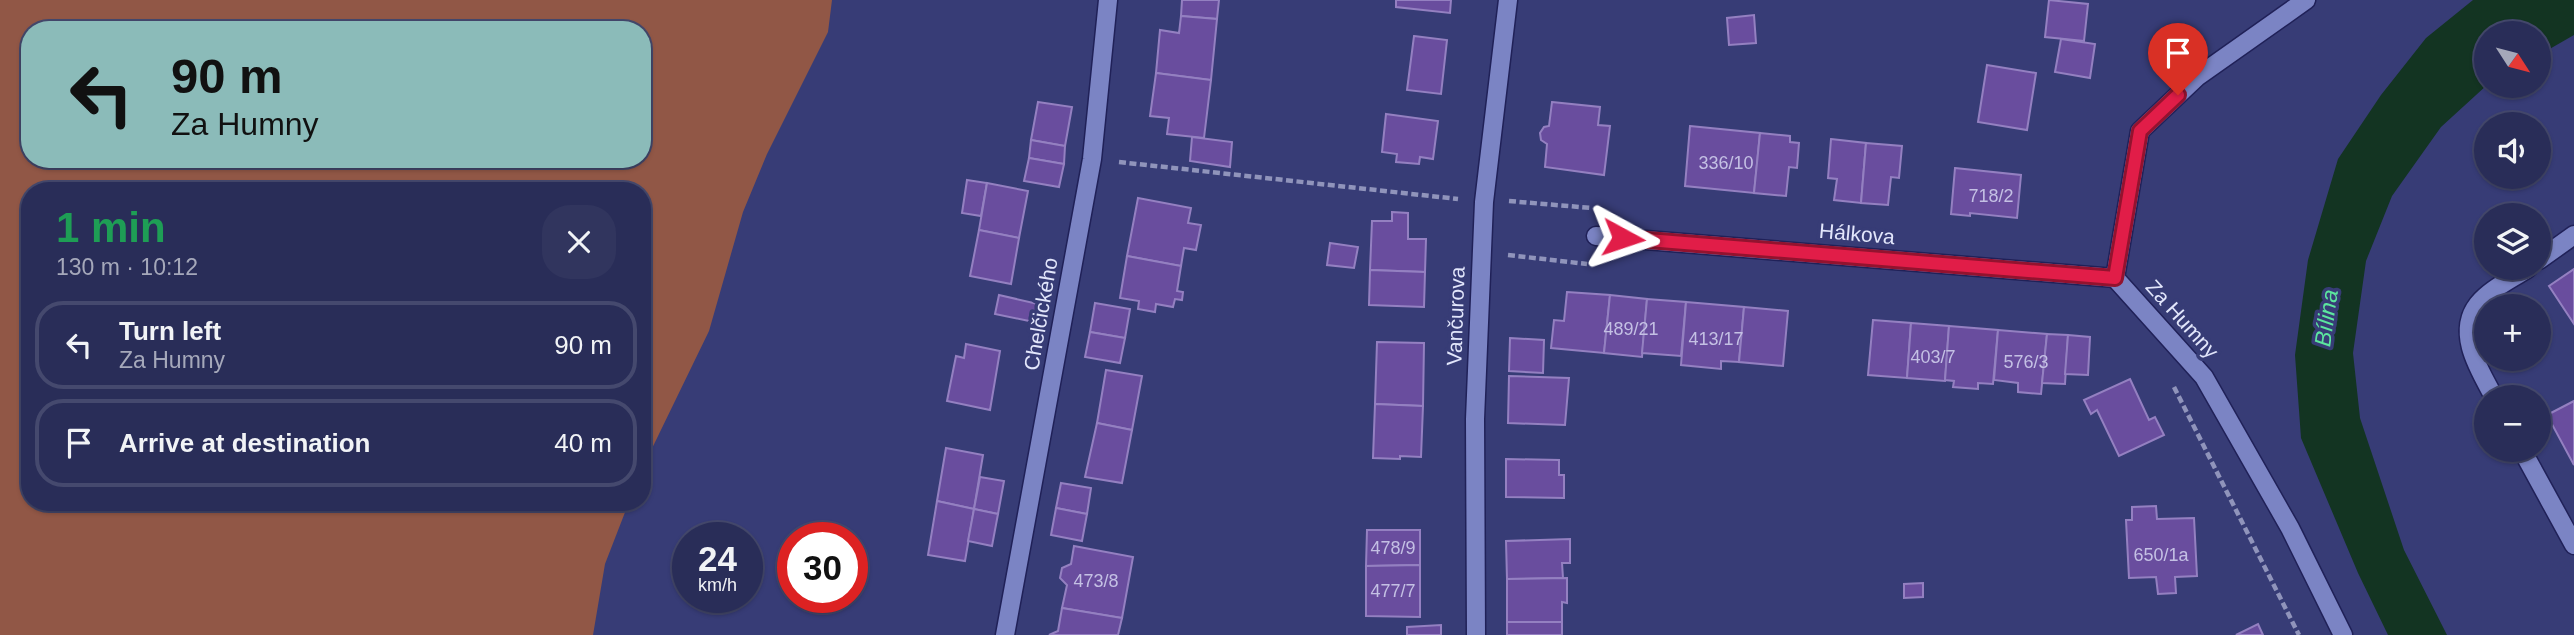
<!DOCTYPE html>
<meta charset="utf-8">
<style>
:root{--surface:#292d58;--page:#31355e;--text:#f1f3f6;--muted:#a5a8ba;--line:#45496e}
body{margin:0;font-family:Arial,sans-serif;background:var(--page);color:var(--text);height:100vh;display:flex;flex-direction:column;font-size:26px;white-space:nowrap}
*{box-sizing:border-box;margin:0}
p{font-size:23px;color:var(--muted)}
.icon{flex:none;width:38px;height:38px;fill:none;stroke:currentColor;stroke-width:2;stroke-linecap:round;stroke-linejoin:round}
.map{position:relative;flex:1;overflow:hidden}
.drawer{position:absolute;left:21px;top:182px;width:630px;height:329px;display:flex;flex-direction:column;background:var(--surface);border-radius:28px;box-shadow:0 2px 5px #0004,0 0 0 2px var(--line)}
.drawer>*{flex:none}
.hud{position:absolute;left:21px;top:21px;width:630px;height:147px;border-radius:28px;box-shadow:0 2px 5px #0004,0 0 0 2px var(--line);background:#8bbbb9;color:#111;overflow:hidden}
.needle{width:46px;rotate:126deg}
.tools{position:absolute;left:2474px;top:21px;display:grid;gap:14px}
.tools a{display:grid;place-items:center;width:77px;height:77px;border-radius:50%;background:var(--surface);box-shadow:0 2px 5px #0004,0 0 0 2px var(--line);font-size:35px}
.speed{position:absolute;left:672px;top:522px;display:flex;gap:14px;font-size:35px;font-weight:700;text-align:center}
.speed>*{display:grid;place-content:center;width:91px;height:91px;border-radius:50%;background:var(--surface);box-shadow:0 2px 5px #0004,0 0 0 2px var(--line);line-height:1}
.speed small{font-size:18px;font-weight:400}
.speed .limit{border:10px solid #d22;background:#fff;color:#111}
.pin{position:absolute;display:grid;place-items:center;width:60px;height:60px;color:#fff;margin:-72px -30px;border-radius:50% 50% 50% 0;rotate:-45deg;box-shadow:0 0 7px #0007}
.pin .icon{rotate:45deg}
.me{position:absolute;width:77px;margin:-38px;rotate:95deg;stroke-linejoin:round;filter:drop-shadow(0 0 5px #0008)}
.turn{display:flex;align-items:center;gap:24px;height:147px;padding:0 35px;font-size:32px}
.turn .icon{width:91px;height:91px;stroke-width:2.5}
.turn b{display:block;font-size:49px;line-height:60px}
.round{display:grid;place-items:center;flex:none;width:74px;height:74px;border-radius:28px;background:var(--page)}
.headline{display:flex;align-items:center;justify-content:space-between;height:119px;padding:0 35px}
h1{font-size:42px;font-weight:800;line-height:52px;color:#1e9e55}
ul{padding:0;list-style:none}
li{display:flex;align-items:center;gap:21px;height:88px;margin:0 14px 10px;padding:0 21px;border:4px solid var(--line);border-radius:28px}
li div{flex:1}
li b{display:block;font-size:26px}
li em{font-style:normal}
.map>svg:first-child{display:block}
</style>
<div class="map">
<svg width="2574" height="635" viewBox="0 0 2574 635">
<rect width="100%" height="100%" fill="#373c76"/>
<path fill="#915746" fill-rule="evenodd" d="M0,0H832L828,32L767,154L743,212L709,331L642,469V191H30V502H629L605,564L593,635H0ZM30,30H642V159H30Z"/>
<path fill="#133422" d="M2473,0H2574V35L2539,55V33H2487V85L2441,127L2392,196L2366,261L2353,353L2360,418L2404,550L2447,635H2388L2358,573L2301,438L2295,355L2308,260L2338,159L2381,95L2426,38Z"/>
<g fill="#694d9e" stroke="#9480c1" stroke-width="2">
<path d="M1182,0H1219L1217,19L1181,16Z"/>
<path d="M1396,0H1451L1450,13L1396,7Z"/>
<path d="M2049,0L2088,4L2084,41L2045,37Z"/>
<path d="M1754,15L1756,43L1729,45L1727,18Z"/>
<path d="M1181,16L1217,19L1211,80L1156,73L1160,30L1179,33Z"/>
<path d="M1414,36L1447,40L1441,94L1407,90Z"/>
<path d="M2061,39L2095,44L2090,78L2055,72Z"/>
<path d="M1987,65L2036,73L2027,130L1978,122Z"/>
<path d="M1156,73L1211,80L1204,138L1167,134L1169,118L1150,116Z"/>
<path d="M1038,102L1072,107L1065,146L1031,140Z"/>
<path d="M1552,102L1600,107L1598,125L1610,126L1604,175L1545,167L1547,144L1541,140L1540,133L1544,127L1549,126Z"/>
<path d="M1386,114L1438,121L1433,159L1420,157L1419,164L1396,162L1397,154L1382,152Z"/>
<path d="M1690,126L1760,133L1754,193L1685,186Z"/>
<path d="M1760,133L1790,136V142L1799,143L1797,168L1789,167L1786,196L1754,193Z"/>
<path d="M1192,137L1232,142L1230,167L1190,161Z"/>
<path d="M1831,139L1866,143L1861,203L1834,200L1837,179L1828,178Z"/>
<path d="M1031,140L1065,146L1064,164L1029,158Z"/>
<path d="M1866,143L1902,146L1899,178L1891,177L1888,205L1861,203Z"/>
<path d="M1029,158L1064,164L1059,187L1024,181Z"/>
<path d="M1955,168L2021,175L2017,218L1970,213V216L1951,214Z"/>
<path d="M967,180L987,183L981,216L962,213Z"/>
<path d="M987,183L1028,191L1019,238L979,230Z"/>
<path d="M1138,198L1191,208L1188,223L1201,225L1196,250L1184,248L1181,266L1127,256Z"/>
<path d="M1392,212L1408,213V239H1426L1425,272L1370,270L1372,221H1392Z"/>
<path d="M979,230L1019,238L1011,284L970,276Z"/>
<path d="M1330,243L1358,247L1354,268L1327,265Z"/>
<path d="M1127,256L1181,266L1177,291L1183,292L1182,300L1175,299L1173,307L1156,304L1155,312L1138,309L1139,301L1120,298Z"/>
<path d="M2574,269V324L2549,286Z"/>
<path d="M1370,270L1425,272L1424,307L1369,305Z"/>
<path d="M1567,292L1610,295L1604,353L1551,348L1554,320L1564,321Z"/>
<path d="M999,295L1038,304L1034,322L995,314Z"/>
<path d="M1610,295L1647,299L1642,357L1604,353Z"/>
<path d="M1647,299L1686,302L1681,356L1642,353Z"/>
<path d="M1686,302L1744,307L1739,362L1721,361V369L1681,365Z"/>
<path d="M1095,303L1130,309L1125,338L1090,332Z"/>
<path d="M1744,307L1788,311L1783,366L1739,362Z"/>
<path d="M1873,320L1911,323L1907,378L1868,375Z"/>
<path d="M1911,323L1949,326L1945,381L1907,378Z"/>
<path d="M1949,326L1998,330L1993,384L1978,383V389L1953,387L1954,381L1945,380Z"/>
<path d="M1998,330L2047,334L2041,394L2018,392V383L1994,380Z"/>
<path d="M1090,332L1125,338L1120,363L1085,357Z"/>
<path d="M2047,334L2068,335L2065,384L2042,383Z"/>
<path d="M2068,335L2090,337L2088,375L2065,374Z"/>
<path d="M1510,338L1544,340L1543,373L1509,371Z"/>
<path d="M1377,342L1424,343L1423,406L1375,404Z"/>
<path d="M966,344L1000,351L990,410L947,401L956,356L964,358Z"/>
<path d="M1106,370L1142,376L1132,430L1097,423Z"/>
<path d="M1509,376L1569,378L1565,425L1508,423Z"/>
<path d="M2130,379L2149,420L2155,417L2164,435L2119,456L2097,410L2091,414L2084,400Z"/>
<path d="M2574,401V465L2547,415Z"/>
<path d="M1375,404L1423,406L1421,457L1400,456V459L1373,458Z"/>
<path d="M1097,423L1132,430L1122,483L1085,477Z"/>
<path d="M946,448L983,455L974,509L937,501Z"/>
<path d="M1506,459L1559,460V475H1564V498L1506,497Z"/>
<path d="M980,477L1004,481L998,514L974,509Z"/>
<path d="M1061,483L1091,488L1087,514L1056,508Z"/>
<path d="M937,501L974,509L965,561L928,555Z"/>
<path d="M2156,506L2157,519L2194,518L2197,576L2175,577L2176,593L2158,594L2156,577L2129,578L2126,520H2132V507Z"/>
<path d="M1056,508L1087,514L1082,541L1051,535Z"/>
<path d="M974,509L998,514L992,546L968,541Z"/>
<path d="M1367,530H1420V565L1366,566Z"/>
<path d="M1570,539V563H1562L1563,578L1507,579L1506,541Z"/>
<path d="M1074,546L1133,557L1122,618L1062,608L1067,585L1060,578L1062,568L1071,564Z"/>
<path d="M1420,565V617L1366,616V566Z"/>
<path d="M1567,578V603L1562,602V622H1507V579Z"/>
<path d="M1923,583V597L1904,598V584Z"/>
<path d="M1062,608L1122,618L1118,635H1049L1058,631Z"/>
<rect x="1507" y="622" width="55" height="13"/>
<path d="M2258,624L2263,635H2236Z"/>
<path d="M1441,625V635H1407V627Z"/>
</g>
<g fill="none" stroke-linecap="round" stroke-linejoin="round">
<g stroke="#202158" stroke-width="21">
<g id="street">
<path d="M2306,0L2197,77L2140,131L2115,278L2204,377L2290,528L2343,635"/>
<path d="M1596,236L2115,278"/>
<path d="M2539,260L2574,235"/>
<path d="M2494,397C2480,371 2455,333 2478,304C2490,289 2512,279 2528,268"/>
<path d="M2522,450L2574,545"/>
<path d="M1005,635L1092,159L1108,0"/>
<path d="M1476,635L1475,419L1484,202L1508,0"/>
</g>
</g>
<g stroke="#9094bb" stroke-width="4.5" stroke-dasharray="7 3.5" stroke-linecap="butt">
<path d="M1119,162L1458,199"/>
<path d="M1509,201L1591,208"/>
<path d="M1508,255L1587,264"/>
<path d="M2174,387L2299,635"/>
</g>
<use href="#street" stroke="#7b84c4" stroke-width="18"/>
</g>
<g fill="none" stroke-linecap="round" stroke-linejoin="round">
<g stroke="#92132f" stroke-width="18">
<path id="route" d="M1623,238L2115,278L2140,131L2178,95"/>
</g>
<use href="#route" stroke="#e11d48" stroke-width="12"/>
</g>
<g text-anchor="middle" stroke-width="7" stroke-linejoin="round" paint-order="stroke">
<g font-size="18" fill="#c4c0e4">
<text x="1726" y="169">336/10</text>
<text x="1991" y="202">718/2</text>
<text x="1631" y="335">489/21</text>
<text x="1716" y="345">413/17</text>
<text x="1933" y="363">403/7</text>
<text x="2026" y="368">576/3</text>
<text x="1393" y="554">478/9</text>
<text x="2161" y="561">650/1a</text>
<text x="1096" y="587">473/8</text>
<text x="1393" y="597">477/7</text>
</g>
<g font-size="21" fill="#e2e6fb" stroke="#373c76">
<text transform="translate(1857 234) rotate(5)" y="7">Hálkova</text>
<text transform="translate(1041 314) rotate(-80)" y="7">Chelčického</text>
<text transform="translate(1456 316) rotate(-88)" y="7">Vančurova</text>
<text transform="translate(2182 319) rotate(48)" y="7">Za Humny</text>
</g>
<g font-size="23" font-style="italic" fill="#5ce69e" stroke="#373c76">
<text transform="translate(2326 318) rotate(-82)" y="8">Bílina</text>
</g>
</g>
</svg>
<div class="tools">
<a><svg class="needle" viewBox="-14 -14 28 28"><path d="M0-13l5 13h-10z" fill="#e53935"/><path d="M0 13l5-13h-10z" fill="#a5a8ba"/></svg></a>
<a><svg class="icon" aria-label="sound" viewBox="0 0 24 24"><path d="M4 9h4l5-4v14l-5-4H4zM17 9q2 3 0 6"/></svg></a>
<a><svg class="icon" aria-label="layers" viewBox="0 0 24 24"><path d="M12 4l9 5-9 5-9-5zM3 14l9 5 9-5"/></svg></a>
<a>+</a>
<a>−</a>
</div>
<div class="speed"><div>24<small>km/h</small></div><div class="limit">30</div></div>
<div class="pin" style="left:2178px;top:95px;background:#d93025"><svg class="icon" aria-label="arrive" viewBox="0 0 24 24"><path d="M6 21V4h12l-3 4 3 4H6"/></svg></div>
<svg class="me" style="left:1623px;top:238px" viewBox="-20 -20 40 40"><path d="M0-17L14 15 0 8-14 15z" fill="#e11d48" stroke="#fff" stroke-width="4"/></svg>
<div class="hud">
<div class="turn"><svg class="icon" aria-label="left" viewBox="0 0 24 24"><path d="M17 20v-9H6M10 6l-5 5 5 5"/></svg><div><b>90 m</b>Za Humny</div></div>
</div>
<section class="drawer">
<div class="headline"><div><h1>1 min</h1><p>130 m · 10:12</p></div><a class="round"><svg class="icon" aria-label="close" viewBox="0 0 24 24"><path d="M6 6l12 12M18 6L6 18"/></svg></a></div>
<ul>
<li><svg class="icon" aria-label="left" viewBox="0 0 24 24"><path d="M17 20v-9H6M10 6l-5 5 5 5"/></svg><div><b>Turn left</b><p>Za Humny</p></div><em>90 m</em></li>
<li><svg class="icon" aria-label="arrive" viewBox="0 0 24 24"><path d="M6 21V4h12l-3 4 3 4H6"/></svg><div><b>Arrive at destination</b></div><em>40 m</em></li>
</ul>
</section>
</div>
